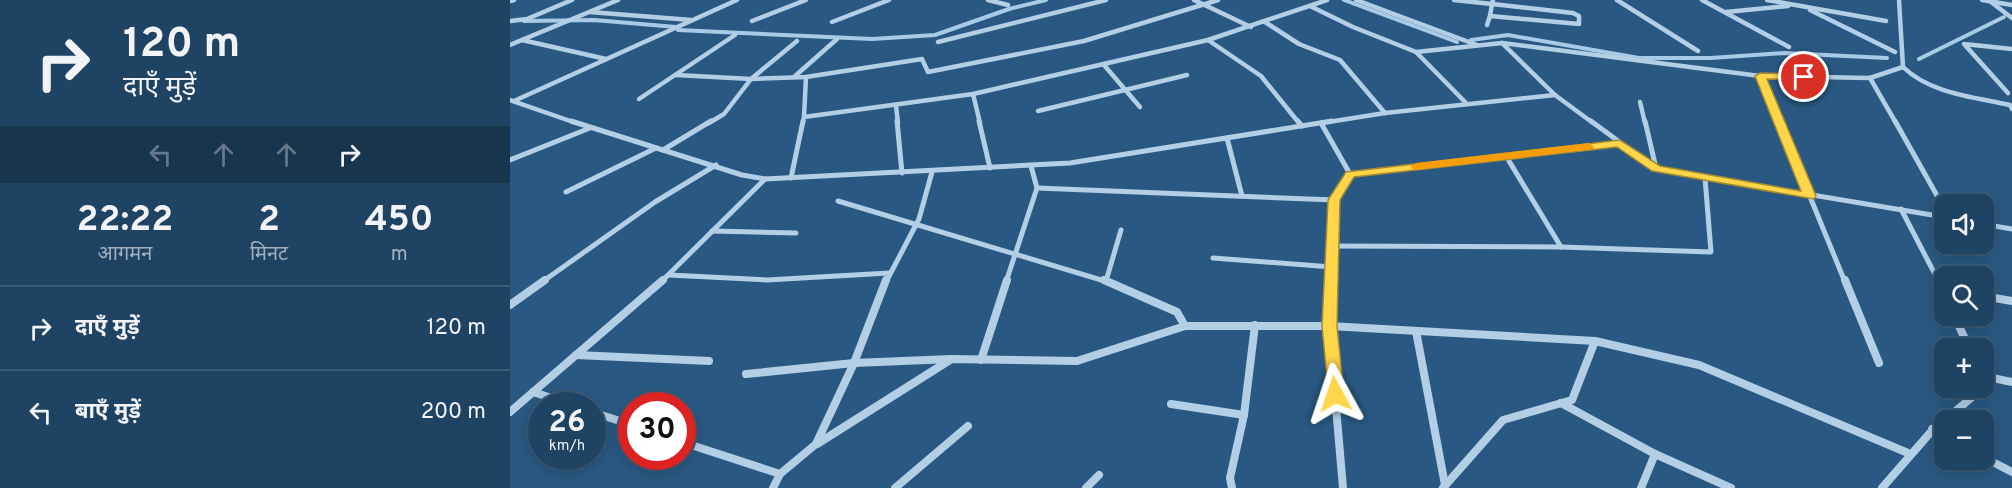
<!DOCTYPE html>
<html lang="hi">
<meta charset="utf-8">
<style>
:root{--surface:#1f4362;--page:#274a68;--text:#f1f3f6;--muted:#a1b0be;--line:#3c5c77}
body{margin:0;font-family:Overpass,"Noto Sans Devanagari",sans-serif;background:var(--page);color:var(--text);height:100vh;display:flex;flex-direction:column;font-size:22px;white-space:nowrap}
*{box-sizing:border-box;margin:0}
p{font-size:20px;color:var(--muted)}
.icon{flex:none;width:33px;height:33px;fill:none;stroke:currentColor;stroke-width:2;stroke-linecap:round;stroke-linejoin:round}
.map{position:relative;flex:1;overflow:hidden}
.details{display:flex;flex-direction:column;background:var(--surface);width:510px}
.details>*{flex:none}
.guide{background:#1f4362;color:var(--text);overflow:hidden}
.fabs{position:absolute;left:1424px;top:194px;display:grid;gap:12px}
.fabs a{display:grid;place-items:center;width:60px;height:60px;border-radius:12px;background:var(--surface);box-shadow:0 3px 15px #0003,0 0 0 2px var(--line);font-size:30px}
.speed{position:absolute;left:18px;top:392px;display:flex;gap:12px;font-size:30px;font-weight:700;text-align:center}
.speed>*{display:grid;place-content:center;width:78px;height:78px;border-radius:50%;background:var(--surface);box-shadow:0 3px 15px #0003,0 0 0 2px var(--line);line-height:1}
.speed small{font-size:15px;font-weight:400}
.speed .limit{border:9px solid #d22;background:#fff;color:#111}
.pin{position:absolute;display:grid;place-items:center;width:51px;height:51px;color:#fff;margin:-26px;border:3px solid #fff;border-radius:50%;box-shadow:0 2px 6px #0007}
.me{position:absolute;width:66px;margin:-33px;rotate:355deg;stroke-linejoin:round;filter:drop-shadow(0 0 4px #0008)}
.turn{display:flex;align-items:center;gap:21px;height:126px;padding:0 24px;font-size:27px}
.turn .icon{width:78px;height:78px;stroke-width:2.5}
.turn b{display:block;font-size:42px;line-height:51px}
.lanes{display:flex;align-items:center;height:57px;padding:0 24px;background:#0003;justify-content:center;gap:30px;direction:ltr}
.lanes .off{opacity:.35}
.eta{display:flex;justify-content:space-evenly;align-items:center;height:102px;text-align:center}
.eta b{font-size:36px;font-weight:700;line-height:42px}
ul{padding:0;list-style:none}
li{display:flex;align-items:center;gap:18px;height:84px;padding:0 24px;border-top:2px solid var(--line)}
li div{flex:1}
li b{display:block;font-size:22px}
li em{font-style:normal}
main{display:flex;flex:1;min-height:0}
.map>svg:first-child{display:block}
</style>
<main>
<section class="details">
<div class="guide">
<div class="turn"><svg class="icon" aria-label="right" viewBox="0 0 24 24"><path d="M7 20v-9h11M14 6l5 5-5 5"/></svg><div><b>120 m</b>दाएँ मुड़ें</div></div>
<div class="lanes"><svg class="icon off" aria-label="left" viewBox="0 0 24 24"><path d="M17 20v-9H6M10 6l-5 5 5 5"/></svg><svg class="icon off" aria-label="ahead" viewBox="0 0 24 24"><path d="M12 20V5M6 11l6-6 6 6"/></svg><svg class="icon off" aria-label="ahead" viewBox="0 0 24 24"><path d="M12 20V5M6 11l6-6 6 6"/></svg><svg class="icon" aria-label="right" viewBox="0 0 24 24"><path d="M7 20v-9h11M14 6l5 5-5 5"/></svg></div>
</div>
<div class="eta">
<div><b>22:22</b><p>आगमन</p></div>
<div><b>2</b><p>मिनट</p></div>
<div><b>450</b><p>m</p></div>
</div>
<ul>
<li><svg class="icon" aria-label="right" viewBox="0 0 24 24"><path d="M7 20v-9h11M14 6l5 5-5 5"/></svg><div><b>दाएँ मुड़ें</b></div><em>120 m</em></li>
<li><svg class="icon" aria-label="left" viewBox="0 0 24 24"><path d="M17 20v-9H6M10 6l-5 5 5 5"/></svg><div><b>बाएँ मुड़ें</b></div><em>200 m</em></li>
</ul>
</section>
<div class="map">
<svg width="1502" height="488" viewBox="0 0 1502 488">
<rect width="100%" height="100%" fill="#295983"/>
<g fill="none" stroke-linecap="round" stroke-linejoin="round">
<g stroke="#a7cbe6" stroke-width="4">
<path d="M834,0L947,42"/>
<path d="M14,21L84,20L166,27"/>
<path d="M168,30L362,39L425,35L499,9L536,0"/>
<path d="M961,40L998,35L1129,58H1201L1274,53L1377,58"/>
<path d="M1409,59L1494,17"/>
</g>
<g stroke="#b3cfe6" stroke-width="4.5">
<path d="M478,0L498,5"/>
<path d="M684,0L741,27"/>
<path d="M846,0L967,45"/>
<path d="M944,0L982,4"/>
<path d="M1107,0L1188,51"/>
<path d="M1192,0L1279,47"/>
<path d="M1257,0L1376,21"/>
<path d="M1389,0L1393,67C1421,94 1464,97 1500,105L1502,109"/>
<path d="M1472,0L1502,5"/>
<path d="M0,1L4,0"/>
<path d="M1481,2L1502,18"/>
<path d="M982,4L1063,13L1069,16V24L980,16Z"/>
<path d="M982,4L983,0"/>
<path d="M800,6L843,27L906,52L957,104"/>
<path d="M1300,10L1385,52"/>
<path d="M80,12L181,20"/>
<path d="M1216,12L1278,6"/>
<path d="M0,21L17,19L62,0"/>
<path d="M242,21L296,0"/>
<path d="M322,22L379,0"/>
<path d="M755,22L789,44L830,60L875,113"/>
<path d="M977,25L980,16"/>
<path d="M12,40L96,59"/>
<path d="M698,40L751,76L789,123"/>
<path d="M428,42L596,0"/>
<path d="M992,43L1045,95L1083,123"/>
<path d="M0,45L108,0"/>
<path d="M906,52L992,43L1250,76L1360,78L1393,67"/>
<path d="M594,65L630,107"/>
<path d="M166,75L241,79L296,77L412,59L418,72L574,41L708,0"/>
<path d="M1250,76L1269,123"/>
<path d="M284,77L327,39"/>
<path d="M1360,78L1386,123"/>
<path d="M1498,93L1454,44L1502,49"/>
<path d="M463,94L470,123"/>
<path d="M129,99L225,35"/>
<path d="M0,100L66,123"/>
<path d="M4,101L227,0"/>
<path d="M1130,102L1135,123"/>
<path d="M386,106L388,123"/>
<path d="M528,111L677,75"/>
<path d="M294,117L296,77"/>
<path d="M199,123L214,114L241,79L287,41"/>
<path d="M293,123L294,117L463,94L698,40L817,0"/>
<path d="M812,123L875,113L1045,95"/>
</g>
<g stroke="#b3cfe6" stroke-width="5">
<path d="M61,121L232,175L255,179L560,163L822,121"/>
<path d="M387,121L392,173"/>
<path d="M469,121L480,168"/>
<path d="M788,121L792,126"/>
<path d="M1081,121L1146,169L1434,217"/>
<path d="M1135,121L1146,168"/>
<path d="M1269,121L1335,282"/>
<path d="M1385,121L1434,208"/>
<path d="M811,123L840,174L824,200L821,282"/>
<path d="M717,138L732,196"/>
<path d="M153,150L201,121"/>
<path d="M996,156L1051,247"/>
<path d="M0,160L80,128"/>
<path d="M840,174L1110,143"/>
<path d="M281,178L293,121"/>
<path d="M527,188L824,200"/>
<path d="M56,192L146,148"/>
<path d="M328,201L598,282"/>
<path d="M1391,209L1429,282"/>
<path d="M1473,224L1502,229"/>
<path d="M202,231L286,233"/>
<path d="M822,246L1051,247L1201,252L1195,178"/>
<path d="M703,258L822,267"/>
<path d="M159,275L257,280L379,273"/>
<path d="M596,281L611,230"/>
<path d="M32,282L145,202L206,165"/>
<path d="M151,282L255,179"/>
<path d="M376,282L409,219L422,172"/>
<path d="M496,282L527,188L521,166"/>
</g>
<g stroke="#b3cfe6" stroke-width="8">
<path d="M594,280L667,312L675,326"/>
<path d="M821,280L819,326L833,488"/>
<path d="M1335,280L1369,363"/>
<path d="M1428,280L1434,292"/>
<path d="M1473,296L1502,301"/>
<path d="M0,305L35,280"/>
<path d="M1444,315L1459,348"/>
<path d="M906,331L935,485"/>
<path d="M66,355L199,361"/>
<path d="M471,360L497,280"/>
<path d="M236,374L344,363L441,359L567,361L675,326H819L1085,341L1189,365L1398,453"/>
<path d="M1473,376L1502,382"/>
<path d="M23,392L63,405"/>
<path d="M1051,403L1145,454L1221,488"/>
<path d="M661,404L734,415"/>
<path d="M0,412L153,280"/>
<path d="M82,412L122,425"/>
<path d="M1422,429L1434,436"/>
<path d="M172,442L270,474"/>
<path d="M307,444L440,360"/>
<path d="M1473,457L1502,472"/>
<path d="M263,488L270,474L306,444L344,363L376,280"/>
<path d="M385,488L458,426"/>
<path d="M576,488L589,475"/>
<path d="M722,488L720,478L734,415L745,325"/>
<path d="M933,488L993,420L1062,400L1085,341"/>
<path d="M1131,488L1145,454"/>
<path d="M1372,488L1420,433L1475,386L1473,380"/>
</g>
</g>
<path fill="#ffd54a" stroke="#a68a30" stroke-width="1.5" d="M1250,73L1294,74L1299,77L1294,80L1257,79L1306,196L1304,199L1142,171L1107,147L844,177L830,200L827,326L834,394L831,399H819L812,326L818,200L836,172L1110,140L1150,166L1291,191L1245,76Z"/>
<path fill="#f59e0b" d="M1079,143L1084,147L1083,149L906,170L900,167L906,163Z"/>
</svg>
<div class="fabs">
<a><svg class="icon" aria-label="sound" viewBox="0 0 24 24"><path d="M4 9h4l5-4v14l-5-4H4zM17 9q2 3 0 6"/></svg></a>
<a><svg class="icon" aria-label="search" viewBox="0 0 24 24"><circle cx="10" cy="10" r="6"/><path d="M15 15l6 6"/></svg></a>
<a>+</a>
<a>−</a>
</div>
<div class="speed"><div>26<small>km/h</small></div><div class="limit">30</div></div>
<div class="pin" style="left:1294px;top:77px;background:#d93025"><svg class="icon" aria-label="arrive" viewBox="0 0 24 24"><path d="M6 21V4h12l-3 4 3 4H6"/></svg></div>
<svg class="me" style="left:825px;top:394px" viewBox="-20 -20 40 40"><path d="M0-17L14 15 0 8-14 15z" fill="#ffd54a" stroke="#fff" stroke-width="4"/></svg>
</div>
</main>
